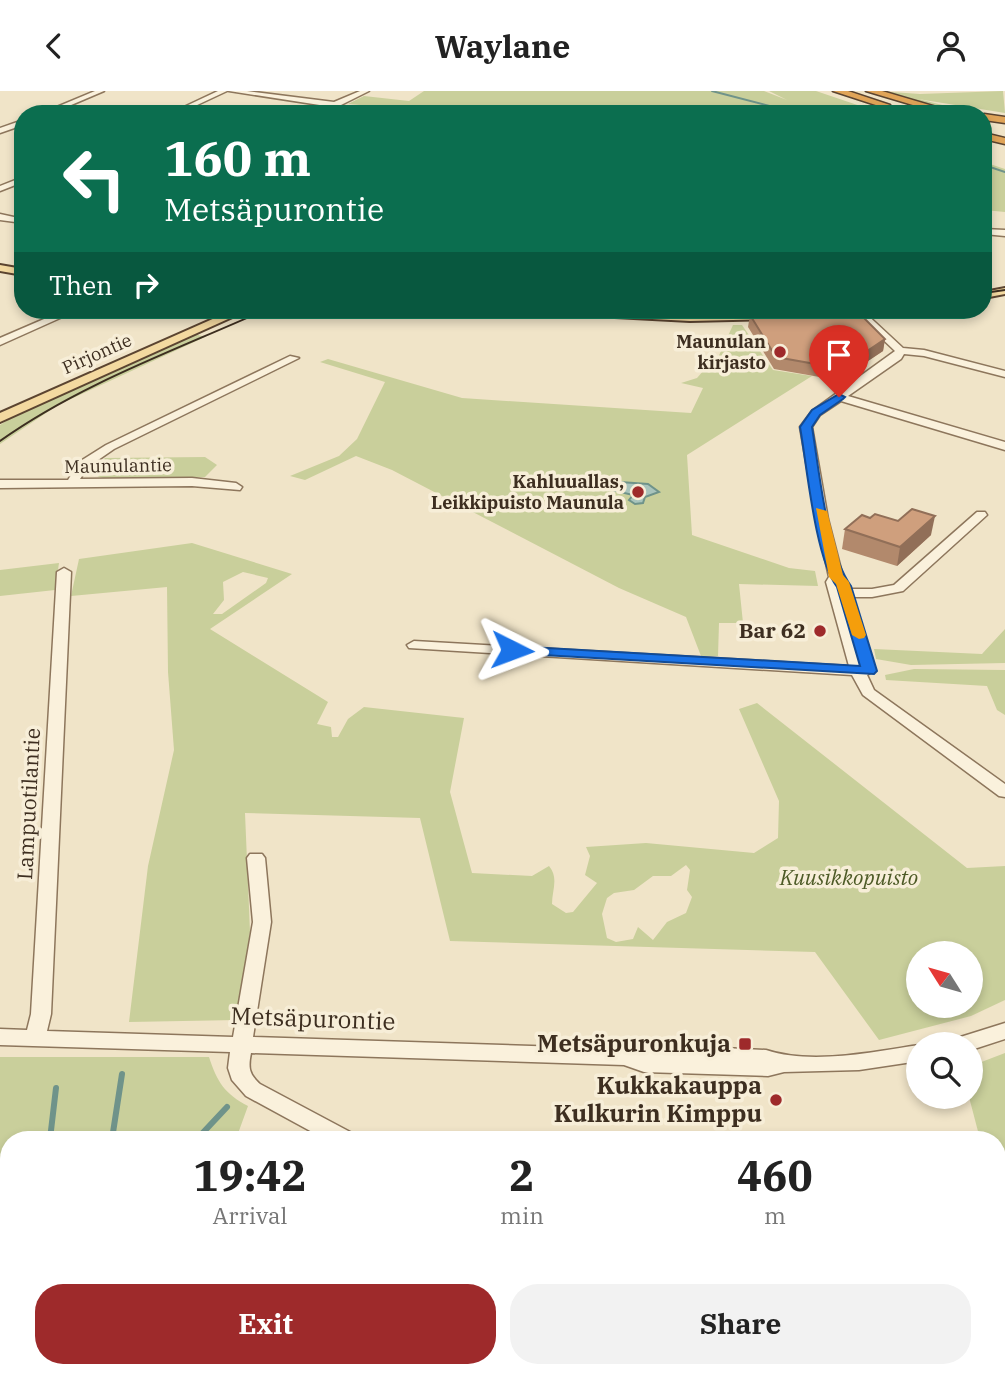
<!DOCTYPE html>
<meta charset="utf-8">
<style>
:root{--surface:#fff;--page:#f2f2f2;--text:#222;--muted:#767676;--accent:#9e2a2b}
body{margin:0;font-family:"IBM Plex Serif",serif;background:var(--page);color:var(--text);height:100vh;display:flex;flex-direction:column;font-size:26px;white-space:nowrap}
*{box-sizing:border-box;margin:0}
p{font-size:23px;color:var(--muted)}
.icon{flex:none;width:38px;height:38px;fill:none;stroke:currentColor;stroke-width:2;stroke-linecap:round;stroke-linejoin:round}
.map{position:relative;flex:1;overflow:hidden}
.side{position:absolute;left:0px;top:1040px;width:1006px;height:247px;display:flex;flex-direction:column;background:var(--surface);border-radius:28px 28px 0 0;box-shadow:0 4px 10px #0003}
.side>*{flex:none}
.guide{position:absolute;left:14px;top:14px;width:978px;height:214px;border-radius:28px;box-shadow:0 4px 10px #0003;background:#0b6e4f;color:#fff;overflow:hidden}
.needle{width:46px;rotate:307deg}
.controls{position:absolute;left:906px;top:850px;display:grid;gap:14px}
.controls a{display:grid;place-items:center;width:77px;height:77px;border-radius:50%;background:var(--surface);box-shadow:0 4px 10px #0003;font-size:35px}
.pin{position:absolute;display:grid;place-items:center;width:60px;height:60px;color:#fff;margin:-72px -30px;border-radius:50% 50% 50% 0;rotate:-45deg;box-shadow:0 0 7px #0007}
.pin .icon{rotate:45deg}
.me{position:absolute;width:77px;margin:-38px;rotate:93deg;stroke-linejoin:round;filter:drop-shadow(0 0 5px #0008)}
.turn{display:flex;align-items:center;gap:24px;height:147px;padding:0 35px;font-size:32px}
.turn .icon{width:91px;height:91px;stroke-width:2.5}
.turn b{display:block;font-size:49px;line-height:60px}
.then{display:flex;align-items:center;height:66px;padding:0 35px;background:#0003;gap:14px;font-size:26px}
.eta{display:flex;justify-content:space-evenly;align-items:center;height:119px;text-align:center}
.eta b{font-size:42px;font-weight:800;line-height:49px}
.button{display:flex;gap:14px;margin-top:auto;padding:14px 35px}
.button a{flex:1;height:80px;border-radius:28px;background:var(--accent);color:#fff;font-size:28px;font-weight:800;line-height:80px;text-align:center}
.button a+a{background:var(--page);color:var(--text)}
header{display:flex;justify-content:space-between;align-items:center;height:91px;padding:0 35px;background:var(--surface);font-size:32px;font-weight:800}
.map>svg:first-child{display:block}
</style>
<header><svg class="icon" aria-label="back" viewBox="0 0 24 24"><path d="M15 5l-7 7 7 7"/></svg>Waylane<svg class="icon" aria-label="person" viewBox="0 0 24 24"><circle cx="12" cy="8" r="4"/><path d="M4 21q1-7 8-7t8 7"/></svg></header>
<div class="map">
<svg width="1005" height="1285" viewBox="0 0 1005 1285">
<rect width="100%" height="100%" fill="#f0e4c8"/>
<g fill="#c9cf9b" fill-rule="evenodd">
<path d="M424,0H764L787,9L769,0H816L884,23H680L644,17L615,23H386L397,17L348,13L364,5L409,10Z"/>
<path d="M877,0L920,3L1003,0L1005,22L918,8L979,23H969Z"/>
<path d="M984,71L1005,78V121L984,119Z"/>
<path d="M733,234H742L773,279L812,285L687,364L692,444L789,477L815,480L818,495L739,493L743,532H719L718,565H701L686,526L619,497L392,379L356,365L305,389L290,385L339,365L357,348L385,291L320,271L328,268L462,307L691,322L703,297L681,292L697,287L711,271H716Z"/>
<path d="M195,243L205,246L58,314L0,353V334L8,329Z"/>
<path d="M205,366L217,374L205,386L106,388L91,383L105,367Z"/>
<path d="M192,452L292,483L210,538L328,611L317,633L331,636L332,646H338L348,628L364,616L464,627L450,701L472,782L532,785L549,775C559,787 552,799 552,813L566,822L573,821L597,792L585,784L590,765L586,756L646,752L754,762L778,747L779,710L739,618L757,612L967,777L1005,775V909L971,925L879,949L815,861L450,850L420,727L245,722L250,841L237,929L129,931L148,775L174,659L168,581L167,496L71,505L79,468ZM243,481L268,487L266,492L222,523H213L224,509L223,491ZM686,774L690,779L687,799L692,806L686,822L667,831L653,849L638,836L633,848L616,851L607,847L602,823L607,807L614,802L634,799L653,785H671ZM919,863H971V915H919Z"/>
<path d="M59,472L55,499L0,505V479Z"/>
<path d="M1005,538V572L911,574L876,568L874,558L982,563Z"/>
<path d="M914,578L1005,579V624L997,619L987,595L886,589L885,584Z"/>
<path d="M1005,962V1146L998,1117V1048H980L969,1006L971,975Z"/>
<path d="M0,966H209C217,991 225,1003 248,1015L236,1048H9V1278H413L425,1285H0Z"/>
</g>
<path fill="#a9c4bc" stroke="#6f938a" stroke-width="2" d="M620,391L648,393L659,401L645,406L643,412L635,413L629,409L633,404L612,399L613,393Z"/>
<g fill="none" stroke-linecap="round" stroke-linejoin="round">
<g stroke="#6f938a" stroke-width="2">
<path d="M712,0L800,23"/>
<path d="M984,74L1005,81"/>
</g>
<g stroke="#6f938a" stroke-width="6">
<path d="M50,1048L56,997"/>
<path d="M112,1048L122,983"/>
<path d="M197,1048L227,1016"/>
<path d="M208,1278L216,1285"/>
<path d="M334,1278V1285"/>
<path d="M162,1281V1285"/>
<path d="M2,1285L9,1248"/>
<path d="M43,1285L44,1278"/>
<path d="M79,1285L80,1278"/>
<path d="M120,1285L121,1278"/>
<path d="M243,1285L244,1278"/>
</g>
<g stroke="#8d765c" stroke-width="3">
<g id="minor">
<path d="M95,0H104L50,23H40Z"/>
<path d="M218,0H227L178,23H169Z"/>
<path d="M229,0H247L334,11L360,0H369L339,15L319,23H310L326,15Z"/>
<path d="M23,29V34L0,42V37Z"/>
<path d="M23,86V91L0,100V95Z"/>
<path d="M0,123L23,128V132L0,129Z"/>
<path d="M984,138L1005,139V145L984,143Z"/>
<path d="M65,219H78L0,254V247Z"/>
<path d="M852,219H862L903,257L924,259L1005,280V286L924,265L904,263L901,268L848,305L1005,351V359L841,310L820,324L812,336L828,428L843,486L840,491L842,498H872L894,494L977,421H985L987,424L903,500L872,506H844L864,575L873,580L867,584L874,599L1005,693V706L999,705L863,604L852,584L409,557L407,554L414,550L849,575L826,491L829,486L816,428L800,336L812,320L895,260Z"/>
<path d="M290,265L299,267L114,358L88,376L80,388L192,387L236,392L242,396L240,399L192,395L0,397V389H68L79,371L106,354Z"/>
<path d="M64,477L71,481L51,923L47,940L233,946L253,831L247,767L250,763H262L265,767L271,831L253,946L625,958L644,953L766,959C811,974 873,961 919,954V970L859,979L784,981L768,985L644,981L624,974L251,962C248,977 249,983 260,993L352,1042L355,1048H325L246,1005L232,989L228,977L230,961L0,954V938L27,939L31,923L57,481Z"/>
<path d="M1005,932V948L971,959V954H951L954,948Z"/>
<path d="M747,1278H782L785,1285H750Z"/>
</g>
</g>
<g stroke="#5b4430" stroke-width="4">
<g id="major">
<path d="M0,174L23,178V184L0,180Z"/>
<path d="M1005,197V203L984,207V201Z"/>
<path d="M233,219H248L0,331V322Z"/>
<path d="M552,219L690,222L773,220L779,224L773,228L690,230L558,223Z"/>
<path d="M841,219H899L893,223L831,227L825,223Z"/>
</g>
</g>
<g stroke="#5b4430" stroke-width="3">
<g id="highway">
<path d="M833,0H848L890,14L885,17Z"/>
<path d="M866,0H882L960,23H943Z"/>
<path d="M984,23L1005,26V32L984,29Z"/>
<path d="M984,42L1005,47V53L984,48Z"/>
</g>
</g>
<use href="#minor" fill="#faf1dc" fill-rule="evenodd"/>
<use href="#major" fill="#f3d9a0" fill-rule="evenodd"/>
<use href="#highway" fill="#e0a458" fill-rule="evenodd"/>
<g stroke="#3d2e20" stroke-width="2">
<path d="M984,202L1005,199"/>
<path d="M617,219L695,222L852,219"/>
<path d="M0,350C80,293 176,259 265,219"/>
</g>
</g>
<g fill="#b2896c">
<path d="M750,224L885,248L883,260L859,276L858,283L848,291L774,278L748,236Z"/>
<path d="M845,438L931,444L897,475L842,458Z"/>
</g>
<g fill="#916f58">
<path d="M885,248L883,260L859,276L858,283L848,291L849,279L854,269Z"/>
<path d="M935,425L931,444L897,475L900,456Z"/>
</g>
<g fill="#cf9f7d" stroke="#916f58" stroke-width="2">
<path d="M818,219H856L885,248L854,269L860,271L849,279L776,266L750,224Z"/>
<path d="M912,418L935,425L900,456L845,438L862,424L870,427L875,423L898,430Z"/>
</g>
<path fill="#1a73e8" stroke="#114b97" stroke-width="2" d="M839,303L845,306L843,308L820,324L812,336C819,378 827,463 851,495L877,580L874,583L506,562L504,559L512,555L860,575L837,496C815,467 807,375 800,336L812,319Z"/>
<path fill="#f59e0b" d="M816,417L827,420L843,484L849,491L866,544L864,547L859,548L852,544L836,493L829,486Z"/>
<g fill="#9e2a2b" stroke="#f7eed8" stroke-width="2.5">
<circle cx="780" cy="261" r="7"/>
<circle cx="638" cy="401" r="7"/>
<circle cx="820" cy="540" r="7"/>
<rect x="738" y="946" width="14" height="14" rx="3.5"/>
<circle cx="776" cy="1009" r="7"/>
</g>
<g text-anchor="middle" stroke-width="7" stroke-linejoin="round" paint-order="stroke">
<g font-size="18" font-weight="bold" fill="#3d2e20" stroke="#f7eed8" text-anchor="end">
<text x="766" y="257">Maunulan<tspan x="766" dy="21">kirjasto</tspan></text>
<text x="624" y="397">Kahluuallas,<tspan x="624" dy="21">Leikkipuisto Maunula</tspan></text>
</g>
<g font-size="18" fill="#3d2e20" stroke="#f7eed8">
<text transform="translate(97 263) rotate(-24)" y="6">Pirjontie</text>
<text transform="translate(118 375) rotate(-1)" y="6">Maunulantie</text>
</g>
<g font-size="21" font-weight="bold" fill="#3d2e20" stroke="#f7eed8" text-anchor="end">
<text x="806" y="547">Bar 62</text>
</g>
<g font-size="21" fill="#3d2e20" stroke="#f7eed8">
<text transform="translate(29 713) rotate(-87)" y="7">Lampuotilantie</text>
</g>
<g font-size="21" font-style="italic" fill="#4d5a26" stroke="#f7eed8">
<text x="849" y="794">Kuusikkopuisto</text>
</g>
<g font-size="24" fill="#3d2e20" stroke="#f7eed8">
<text transform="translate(313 928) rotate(2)" y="8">Metsäpurontie</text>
</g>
<g font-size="24" font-weight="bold" fill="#3d2e20" stroke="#f7eed8" text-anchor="end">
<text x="731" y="961">Metsäpuronkuja</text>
<text x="762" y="1003">Kukkakauppa<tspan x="762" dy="28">Kulkurin Kimppu</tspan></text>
</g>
</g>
</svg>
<div class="controls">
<a><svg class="needle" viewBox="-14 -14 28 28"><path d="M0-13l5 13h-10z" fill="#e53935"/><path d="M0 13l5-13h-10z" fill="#767676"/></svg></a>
<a><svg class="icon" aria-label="search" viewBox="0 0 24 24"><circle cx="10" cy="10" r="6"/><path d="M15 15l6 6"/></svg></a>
</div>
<div class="pin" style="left:839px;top:306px;background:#d93025"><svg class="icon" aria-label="arrive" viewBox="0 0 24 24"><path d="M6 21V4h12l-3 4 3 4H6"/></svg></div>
<svg class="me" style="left:512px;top:559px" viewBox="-20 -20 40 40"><path d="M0-17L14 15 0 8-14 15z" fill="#1a73e8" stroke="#fff" stroke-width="4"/></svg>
<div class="guide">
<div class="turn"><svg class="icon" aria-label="left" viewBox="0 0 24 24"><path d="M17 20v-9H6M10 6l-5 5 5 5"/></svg><div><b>160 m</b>Metsäpurontie</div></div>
<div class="then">Then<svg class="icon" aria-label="right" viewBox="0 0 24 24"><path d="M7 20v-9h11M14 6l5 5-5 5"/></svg></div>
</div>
<section class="side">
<div class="eta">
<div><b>19:42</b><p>Arrival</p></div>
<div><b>2</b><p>min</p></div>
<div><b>460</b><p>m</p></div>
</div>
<div class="button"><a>Exit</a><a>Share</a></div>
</section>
</div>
